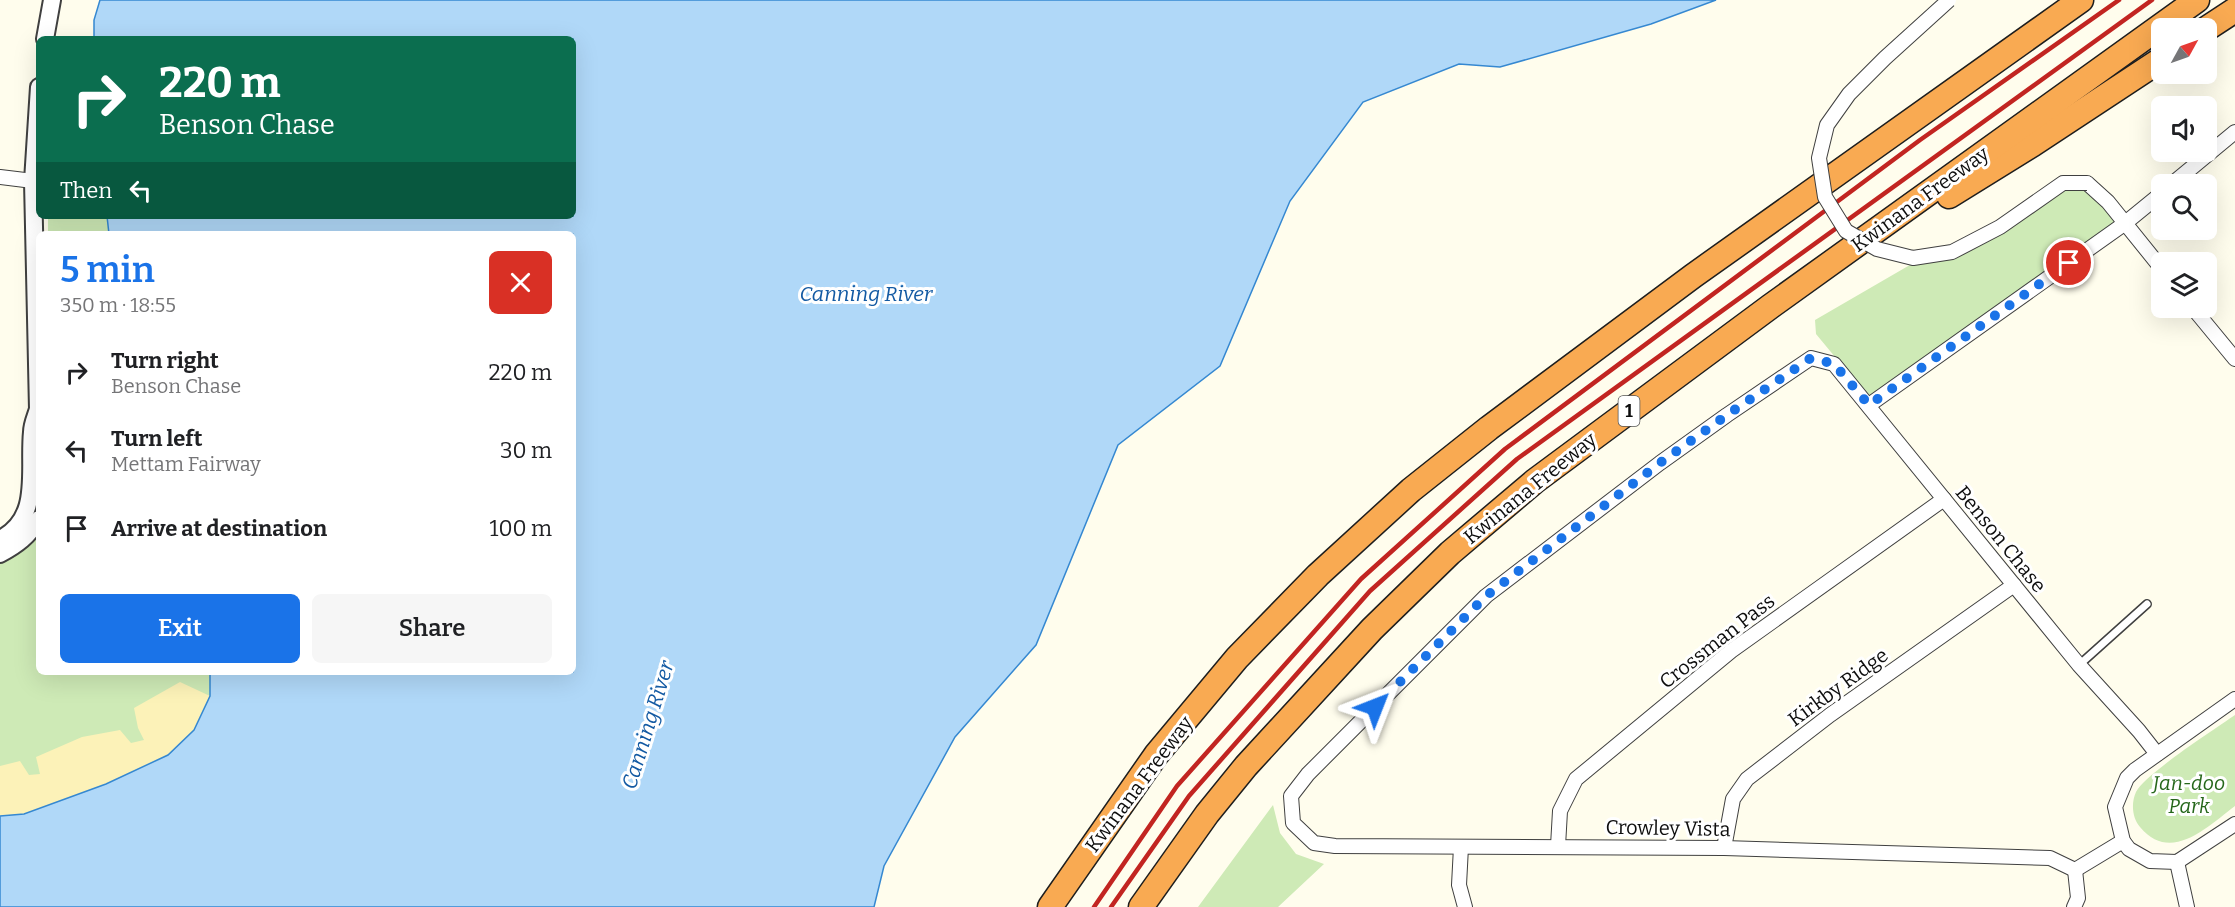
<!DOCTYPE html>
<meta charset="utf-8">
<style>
:root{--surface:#fff;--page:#f6f6f6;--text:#202124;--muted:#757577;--accent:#1a73e8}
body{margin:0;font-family:Bitter,serif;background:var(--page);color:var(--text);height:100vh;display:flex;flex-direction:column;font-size:22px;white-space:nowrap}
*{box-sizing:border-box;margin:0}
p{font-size:20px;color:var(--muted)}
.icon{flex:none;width:33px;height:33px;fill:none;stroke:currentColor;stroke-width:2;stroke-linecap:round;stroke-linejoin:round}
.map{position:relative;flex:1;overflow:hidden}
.panel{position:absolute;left:36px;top:231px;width:540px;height:444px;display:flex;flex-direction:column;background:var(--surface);border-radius:9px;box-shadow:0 6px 24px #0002}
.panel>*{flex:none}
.banner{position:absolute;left:36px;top:36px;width:540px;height:183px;border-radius:9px;box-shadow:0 6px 24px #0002;background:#0b6e4f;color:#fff;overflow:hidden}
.needle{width:39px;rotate:50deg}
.buttons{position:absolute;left:2151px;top:18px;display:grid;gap:12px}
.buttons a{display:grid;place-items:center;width:66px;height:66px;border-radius:9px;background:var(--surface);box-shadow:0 6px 24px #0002;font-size:30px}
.pin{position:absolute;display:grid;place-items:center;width:51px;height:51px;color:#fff;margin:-26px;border:3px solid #fff;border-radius:50%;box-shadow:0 2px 6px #0007}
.me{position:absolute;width:66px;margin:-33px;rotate:45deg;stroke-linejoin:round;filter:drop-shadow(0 0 4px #0008)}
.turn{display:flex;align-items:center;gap:21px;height:126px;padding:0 24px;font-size:27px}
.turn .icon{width:78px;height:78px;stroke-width:2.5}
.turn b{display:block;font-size:42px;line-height:51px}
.then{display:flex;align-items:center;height:57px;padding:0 24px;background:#0003;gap:12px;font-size:22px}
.round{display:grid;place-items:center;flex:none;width:63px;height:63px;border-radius:9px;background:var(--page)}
.head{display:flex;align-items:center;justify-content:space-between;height:102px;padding:0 24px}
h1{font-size:36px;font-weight:600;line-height:45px;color:var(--accent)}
.button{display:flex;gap:12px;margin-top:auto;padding:12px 24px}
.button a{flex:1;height:69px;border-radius:9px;background:var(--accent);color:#fff;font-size:24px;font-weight:600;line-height:69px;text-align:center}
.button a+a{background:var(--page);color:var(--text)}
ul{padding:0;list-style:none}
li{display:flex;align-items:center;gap:18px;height:78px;padding:0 24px}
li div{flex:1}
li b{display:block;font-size:22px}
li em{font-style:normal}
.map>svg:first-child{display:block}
</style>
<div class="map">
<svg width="2235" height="907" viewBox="0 0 2235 907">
<rect width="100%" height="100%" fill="#fffded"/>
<g fill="#ceeab6">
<path d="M2066,189L2088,190L2105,206L2117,223L1869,398L1816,334L1815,320L1915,262L1954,257Z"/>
<path d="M48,216H107L109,234H48Z"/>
<path d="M39,499V672H210V695L194,730L0,816V544L27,532Z"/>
<path d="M2235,715V806C2207,827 2171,864 2140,827C2132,818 2131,803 2136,792C2145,774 2215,729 2235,715Z"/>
<path d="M1273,805L1280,833L1296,854L1324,864L1278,907H1198Z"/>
</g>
<path fill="#fcf2b8" d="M180,682L210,696L194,730L168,755L106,784L24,814L0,816V766L20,761L29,775L40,774L36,757L82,737L120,730L131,743L144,740L138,728L134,708Z"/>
<path fill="#b0d8f8" stroke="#3588d1" stroke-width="1.5" d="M100,0H1716L1651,24L1500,67L1459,64L1363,102L1290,201L1220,366L1118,445L1036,645L955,737L884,866L874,907H0V816L24,814L106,784L168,755L194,730L210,696V672H573V234H109L107,216H573V39H94V20Z"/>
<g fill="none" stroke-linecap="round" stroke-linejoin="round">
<g stroke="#404040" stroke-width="10">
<path id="service" d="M2079,665L2147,604"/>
</g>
<g stroke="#404040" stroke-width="16">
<g id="minor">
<path d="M0,177L33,181"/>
<path d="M2087,183L2108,202L2162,269"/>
<path d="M2172,184L2235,132"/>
<path d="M2193,308L2235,359"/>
<path d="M1869,405L2124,224L2162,193"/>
<path d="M2235,699L2135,770L2127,778L2115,807L2123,841L2129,849L2150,861L2177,862L2235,824"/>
<path d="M1558,846L1560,811L1576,779L1731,651L1944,499"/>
<path d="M1461,847L1459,885L1465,907"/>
<path d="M1724,848L1733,799L1747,779L1830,715L2014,585"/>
<path d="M2177,862L2187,907"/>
<path d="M2075,870L2050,858L1724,848L1335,846L1314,843L1293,823L1291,796L1308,774L1486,596L1660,463L1727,415L1811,358L1834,364L2079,665L2139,731L2157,754"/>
<path d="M2075,870L2123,841"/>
<path d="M2074,907L2078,898L2075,870"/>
</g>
</g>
<g stroke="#404040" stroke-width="20">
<g id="tertiary">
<path d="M45,39L52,0"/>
<path d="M0,539C42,518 28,470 32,432C32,424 36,416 38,409L33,181L39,87"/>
<path d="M0,554C17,545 29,536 39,519"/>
</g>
</g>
<g stroke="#1e1e1e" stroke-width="27">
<g id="motorway">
<path d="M2206,29L2235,10"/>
<path d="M1949,196L2033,144L2162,59"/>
<path d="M1050,907L1156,755L1237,658L1318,575L1411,490L1489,428L1693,276L2081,0"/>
<path d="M1141,907L1207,814L1246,766L1372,629L1450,553L1535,481L1771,306L2197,0"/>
</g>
</g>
<use href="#service" stroke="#fff" stroke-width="7"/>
<use href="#minor" stroke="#fff" stroke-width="14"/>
<use href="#tertiary" stroke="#fff" stroke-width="16"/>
<use href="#motorway" stroke="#f9aa52" stroke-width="24"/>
<g stroke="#c22521" stroke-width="4.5">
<path d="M1094,907L1177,786L1361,579L1505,449L1920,140L2119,0"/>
<path d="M1111,907L1189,796L1370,591L1517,459L2152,0"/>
</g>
<g stroke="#404040" stroke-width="16" stroke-linecap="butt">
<path id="minor-bridge" d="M1949,0L1885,58L1849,94L1827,125L1819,158L1825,197L1846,231L1877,249L1913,258L1952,252L2000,227L2063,183H2087"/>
</g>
<use href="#minor-bridge" stroke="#fff" stroke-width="14"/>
</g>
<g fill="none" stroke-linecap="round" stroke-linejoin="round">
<path stroke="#1a73e8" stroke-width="10" stroke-dasharray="0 18" d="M1375,707L1486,596L1660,463L1727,415L1811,358L1834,364L1869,405L2069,263"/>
</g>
<g text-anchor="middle" stroke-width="6" stroke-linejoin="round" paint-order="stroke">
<rect fill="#fff" stroke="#565656" stroke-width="1.5" x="1618.5" y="396" width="21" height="30" rx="4.5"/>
<g font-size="18" font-weight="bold" fill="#0d0d0d">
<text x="1629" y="417">1</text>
</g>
<g font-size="20" fill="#0d0d0d" stroke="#fff">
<text transform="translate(1920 199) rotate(-36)" y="7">Kwinana Freeway</text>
<text transform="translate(1530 488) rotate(-39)" y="7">Kwinana Freeway</text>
<text transform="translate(2001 539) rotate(51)" y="7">Benson Chase</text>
<text transform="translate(1717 641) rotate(-38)" y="7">Crossman Pass</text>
<text transform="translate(1838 687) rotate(-36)" y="7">Kirkby Ridge</text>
<text transform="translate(1139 784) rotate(-53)" y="7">Kwinana Freeway</text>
<text transform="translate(1668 828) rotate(1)" y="7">Crowley Vista</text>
</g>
<g font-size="20" font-style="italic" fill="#26671b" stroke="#fff">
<text x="2189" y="790">Jan-doo<tspan x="2189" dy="23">Park</tspan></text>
</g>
<g font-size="21" font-style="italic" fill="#135aa3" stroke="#fff">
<text x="866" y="301">Canning River</text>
<text transform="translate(648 725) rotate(-73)" y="7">Canning River</text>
</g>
</g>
</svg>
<div class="buttons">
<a><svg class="needle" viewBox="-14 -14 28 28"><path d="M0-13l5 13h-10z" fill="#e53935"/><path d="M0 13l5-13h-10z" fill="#757577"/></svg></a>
<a><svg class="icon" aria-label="sound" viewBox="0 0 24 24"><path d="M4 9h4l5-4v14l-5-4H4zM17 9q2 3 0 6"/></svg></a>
<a><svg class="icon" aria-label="search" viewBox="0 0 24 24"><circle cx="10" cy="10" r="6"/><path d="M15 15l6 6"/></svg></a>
<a><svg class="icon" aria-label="layers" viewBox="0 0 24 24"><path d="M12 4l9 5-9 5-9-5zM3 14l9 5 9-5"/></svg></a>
</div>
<div class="pin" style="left:2069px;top:263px;background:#d93025"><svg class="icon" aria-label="arrive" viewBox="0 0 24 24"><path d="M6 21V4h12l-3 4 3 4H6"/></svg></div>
<svg class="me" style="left:1375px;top:707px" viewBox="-20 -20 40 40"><path d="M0-17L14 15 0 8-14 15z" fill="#1a73e8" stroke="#fff" stroke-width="4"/></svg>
<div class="banner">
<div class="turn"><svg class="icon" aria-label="right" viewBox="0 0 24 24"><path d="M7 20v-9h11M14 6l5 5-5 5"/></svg><div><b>220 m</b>Benson Chase</div></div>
<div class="then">Then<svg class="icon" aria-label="left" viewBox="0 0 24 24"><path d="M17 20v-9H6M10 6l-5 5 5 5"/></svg></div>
</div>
<section class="panel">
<div class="head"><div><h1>5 min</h1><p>350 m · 18:55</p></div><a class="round" style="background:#d93025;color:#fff"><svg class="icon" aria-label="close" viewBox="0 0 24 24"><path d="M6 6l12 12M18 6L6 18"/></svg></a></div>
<ul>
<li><svg class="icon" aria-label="right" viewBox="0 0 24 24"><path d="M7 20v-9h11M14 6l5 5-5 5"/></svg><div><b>Turn right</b><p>Benson Chase</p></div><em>220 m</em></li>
<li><svg class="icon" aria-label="left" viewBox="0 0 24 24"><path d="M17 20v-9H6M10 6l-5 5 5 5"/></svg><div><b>Turn left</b><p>Mettam Fairway</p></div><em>30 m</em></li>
<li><svg class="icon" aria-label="arrive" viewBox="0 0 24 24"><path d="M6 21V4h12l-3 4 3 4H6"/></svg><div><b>Arrive at destination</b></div><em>100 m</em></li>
</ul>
<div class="button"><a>Exit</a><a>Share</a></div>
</section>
</div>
